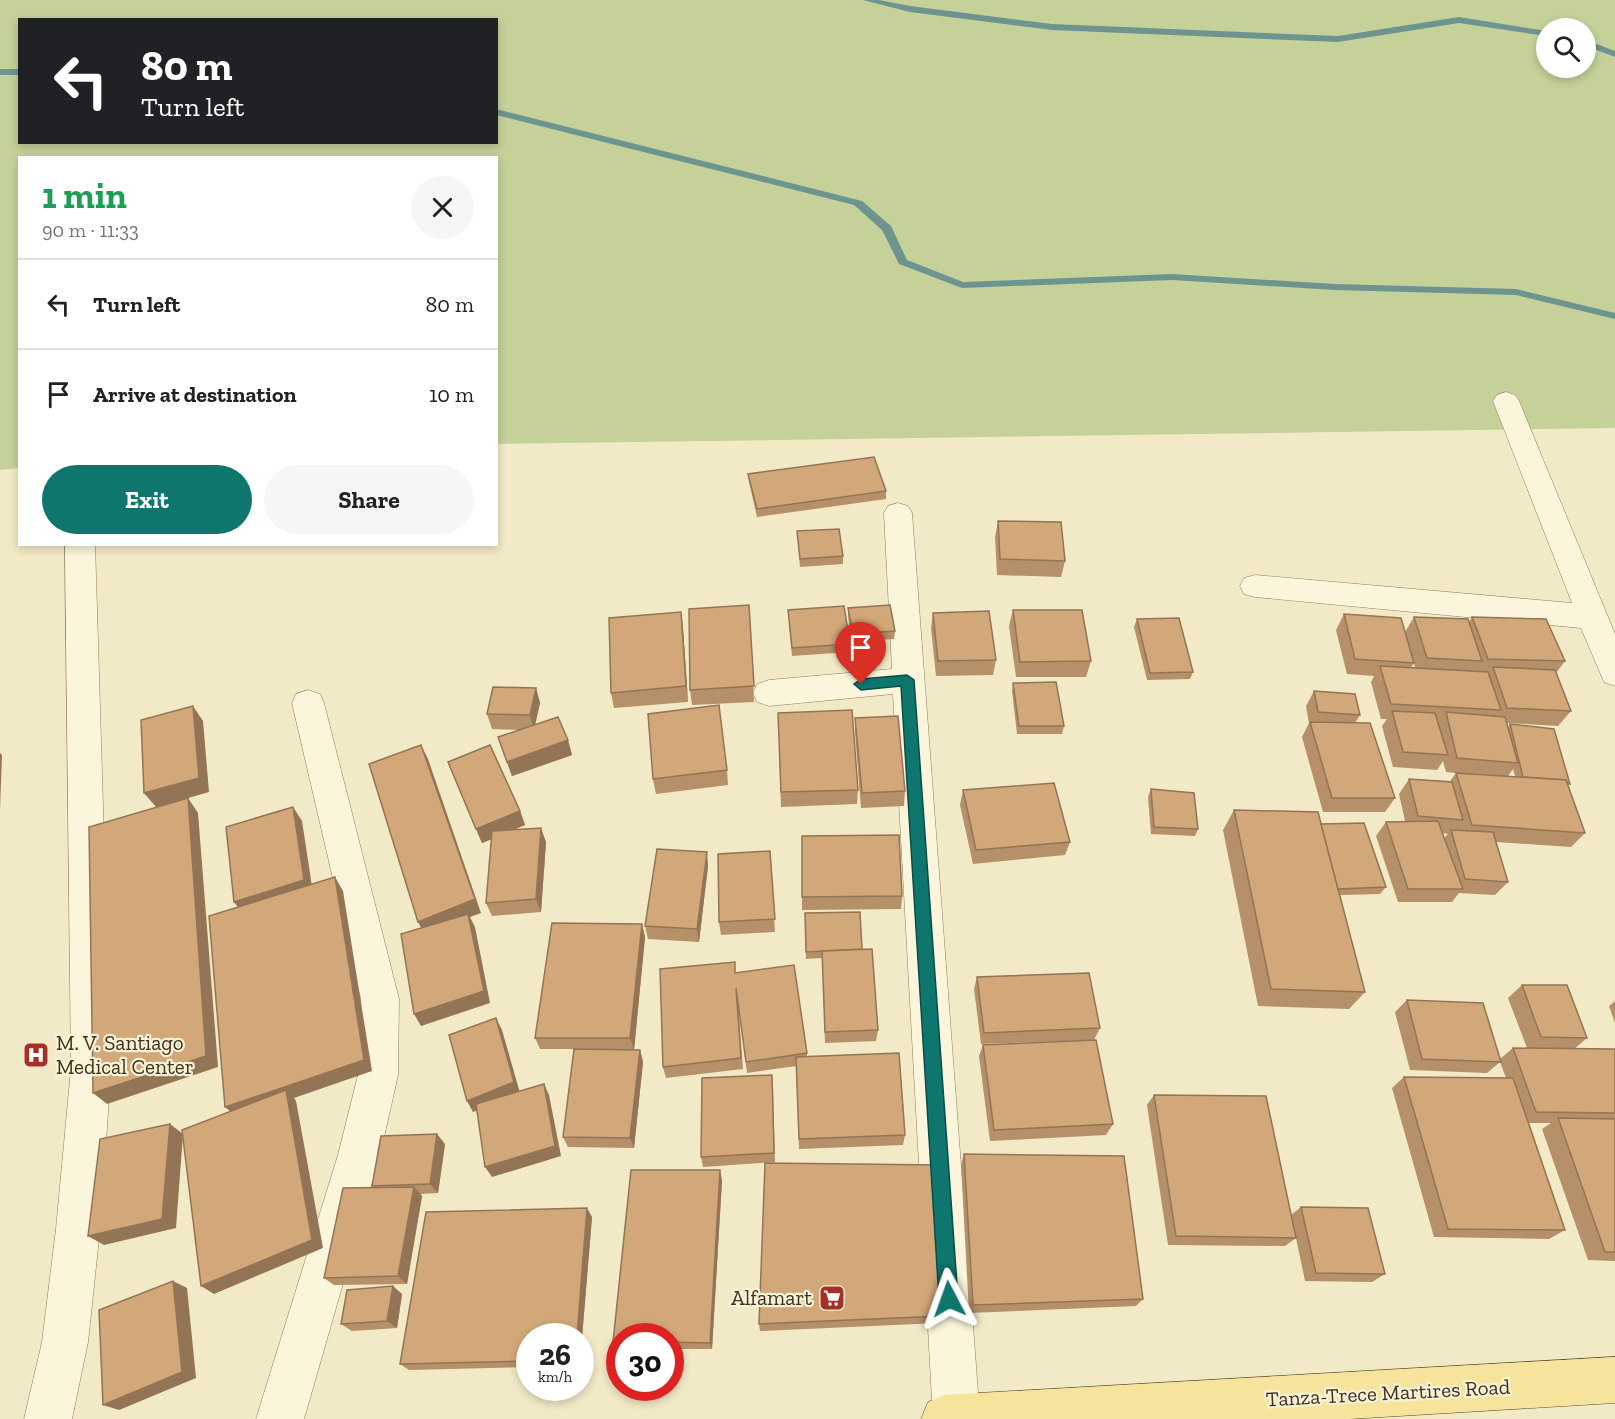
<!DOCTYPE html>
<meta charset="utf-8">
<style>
:root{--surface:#fff;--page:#f6f6f6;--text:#222;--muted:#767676;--line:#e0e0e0;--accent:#0f766e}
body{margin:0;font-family:"Zilla Slab",serif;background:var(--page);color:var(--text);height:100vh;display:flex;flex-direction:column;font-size:22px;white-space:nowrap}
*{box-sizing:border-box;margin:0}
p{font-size:20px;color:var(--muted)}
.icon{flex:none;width:33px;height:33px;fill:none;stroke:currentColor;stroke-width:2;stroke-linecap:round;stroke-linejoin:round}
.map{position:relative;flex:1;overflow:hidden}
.details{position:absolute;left:18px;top:156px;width:480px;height:390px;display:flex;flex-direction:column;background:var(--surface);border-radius:0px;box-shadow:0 3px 9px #0003}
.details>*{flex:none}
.guide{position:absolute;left:18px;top:18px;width:480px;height:126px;border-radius:0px;box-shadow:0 3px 9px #0003;background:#202124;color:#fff;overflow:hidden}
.controls{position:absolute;left:1536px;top:18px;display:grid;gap:12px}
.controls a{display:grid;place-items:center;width:60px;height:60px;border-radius:50%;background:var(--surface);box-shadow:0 3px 9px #0003;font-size:30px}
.speed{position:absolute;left:516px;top:1323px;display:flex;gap:12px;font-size:30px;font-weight:700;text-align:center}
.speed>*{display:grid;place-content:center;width:78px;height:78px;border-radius:50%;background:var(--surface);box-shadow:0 3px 9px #0003;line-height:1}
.speed small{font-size:15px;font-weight:400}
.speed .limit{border:9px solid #d22;background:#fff;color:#111}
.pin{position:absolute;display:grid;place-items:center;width:51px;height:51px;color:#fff;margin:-62px -26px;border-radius:50% 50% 50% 0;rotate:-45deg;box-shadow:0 0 6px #0007}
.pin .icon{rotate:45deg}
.me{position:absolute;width:66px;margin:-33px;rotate:356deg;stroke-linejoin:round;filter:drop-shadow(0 0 4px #0008)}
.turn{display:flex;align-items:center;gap:21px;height:126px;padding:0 24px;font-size:27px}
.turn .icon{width:78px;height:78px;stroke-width:2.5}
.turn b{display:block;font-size:42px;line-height:51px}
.round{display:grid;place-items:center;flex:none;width:63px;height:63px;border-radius:32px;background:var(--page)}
.headline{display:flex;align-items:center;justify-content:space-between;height:102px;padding:0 24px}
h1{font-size:36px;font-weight:800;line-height:45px;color:#1e9e55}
.primary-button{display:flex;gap:12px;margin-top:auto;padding:12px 24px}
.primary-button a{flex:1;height:69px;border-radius:36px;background:var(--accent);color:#fff;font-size:24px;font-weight:800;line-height:69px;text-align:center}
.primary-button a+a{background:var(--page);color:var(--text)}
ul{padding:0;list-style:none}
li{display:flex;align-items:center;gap:18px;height:90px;padding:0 24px;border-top:2px solid var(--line)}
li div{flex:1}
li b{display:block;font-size:22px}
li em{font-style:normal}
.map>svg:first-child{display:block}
</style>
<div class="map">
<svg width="1615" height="1419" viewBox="0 0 1615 1419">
<rect width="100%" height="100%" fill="#f2e9c6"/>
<path fill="#c5d199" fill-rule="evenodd" d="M0,0H1615V428L497,444L496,158H20L19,468L0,470ZM20,20H496V142H20ZM1546,28H1586V68H1546Z"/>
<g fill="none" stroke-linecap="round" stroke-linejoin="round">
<g fill="#6d948f" fill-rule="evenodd">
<path d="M863,0H879L910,6L1052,24L1338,36L1459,17L1546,31V36L1459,23L1338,42L1052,30L910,12Z"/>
<path d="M1586,40L1615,51V57L1586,46Z"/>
<rect x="0" y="69" width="20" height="6"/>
<path d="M496,109L862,201L891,226L907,260L963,282L1172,274L1335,284L1516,289L1615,313V319L1516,295L1335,290L1172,280L962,288L899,264L882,230L854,205L496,115Z"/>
</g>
<g stroke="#8f7c5a" stroke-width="1">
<g id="minor">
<path d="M1506,392L1515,395L1519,401L1615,634V686L1604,682L1581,628L1255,597L1244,594L1240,586L1244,578L1255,575L1572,603L1493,401L1497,395Z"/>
<path d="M898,503L908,506L912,513L980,1419L933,1418L893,694L769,706L757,702L753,693L757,684L769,680L892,669L884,513L888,506Z"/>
<path d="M65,544H95L111,1069L100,1229L88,1342L72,1419H24L42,1342L56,1229L71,1069Z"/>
<path d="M308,690L320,694L324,703L399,999L398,1075L380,1155L304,1419H256L338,1155L358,1075L361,999L292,703L296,694Z"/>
</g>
</g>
<g stroke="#5d492e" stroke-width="1">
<path id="major" d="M1615,1357V1403L1349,1419H921L928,1402L945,1395Z"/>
</g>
<use href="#minor" fill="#fbf5db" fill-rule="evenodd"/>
<use href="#major" fill="#f6e49c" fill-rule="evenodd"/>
</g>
<g fill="#b59068" fill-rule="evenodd">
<path d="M748,474L886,491V499L757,517L749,482Z"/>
<path d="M998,521L1065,561L1061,577L997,575L995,537Z"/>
<path d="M797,531L843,556V564L800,567Z"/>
<path d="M749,605L754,702L692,705L690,690Z"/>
<path d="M848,608L895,631L894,639L852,642L848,616Z"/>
<path d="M788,610L850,644V652L792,656Z"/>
<path d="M1013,610L1091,661L1086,677H1016L1009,626Z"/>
<path d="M681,612L683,628L688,702L614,708L611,693Z"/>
<path d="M933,613L996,660L993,675L936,676L931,628Z"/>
<path d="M1344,614L1405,632L1414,617L1469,622L1472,617L1565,661L1556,673L1571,711L1558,726L1507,723L1508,727L1510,724L1570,784L1568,786L1585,833L1571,847L1496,842L1508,882L1495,895L1459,893L1452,902H1398L1376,836L1386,822L1405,821L1399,794L1409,779L1450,781L1456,773L1446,772L1443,761L1437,770L1393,767L1382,726L1387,719H1381L1371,682L1374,676L1347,674L1336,630ZM1414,663L1415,668H1411ZM1513,769L1515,776H1508ZM1442,833L1448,834L1444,838Z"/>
<path d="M1137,619L1193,672L1190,679L1147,680L1134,627Z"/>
<path d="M1013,683L1064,726L1062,734H1017L1012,691Z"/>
<path d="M536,688L540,703L535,724L568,740L572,755L512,776L498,737L519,730L492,729L487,714Z"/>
<path d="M1314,691L1360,715L1355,723L1395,798L1385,812H1323L1302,737L1309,723L1306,706Z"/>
<path d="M778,713L858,790L857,804L781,807Z"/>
<path d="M855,718L905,791L904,806L861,808L855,733Z"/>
<path d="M448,762L520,811L525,825L513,830L546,842L541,912L492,916L486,903L492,839L482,843Z"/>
<path d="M727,770L728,785L656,794L653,779Z"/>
<path d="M1151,789L1198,829L1195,836L1151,834L1148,797Z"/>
<path d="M963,790L1070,842L1065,855L973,864L960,805Z"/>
<path d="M1234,810L1321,824L1386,887L1380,894L1340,895L1365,992L1349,1009L1258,1006L1223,830Z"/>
<path d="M802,836L902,896L901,909L802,910Z"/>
<path d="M770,851L775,932L721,935L719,922Z"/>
<path d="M708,866L699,942L648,939L645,926Z"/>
<path d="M805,913L862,949L878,1030L876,1041L825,1043L822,958L806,959Z"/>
<path d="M642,924L645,937L634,1050H640L643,1062L634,1148L568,1147L563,1137L574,1049H540L535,1038Z"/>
<path d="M736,973L807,1053V1057L905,1135L903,1145L799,1149L796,1066L747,1073L738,1000L743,1069L666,1078L663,1067Z"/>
<path d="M977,977L1100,1028L1094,1040L981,1044L974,989Z"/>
<path d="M1522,985L1587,1038L1574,1049H1615V1261L1588,1260L1542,1129L1551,1123H1529L1565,1230L1549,1239L1434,1237L1392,1088L1404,1077L1506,1078L1500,1062L1487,1073L1410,1070L1395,1012L1407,1000L1500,1059L1513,1048H1527L1508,998Z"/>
<path d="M1615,1001V1023L1609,1006Z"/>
<path d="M983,1045L1113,1124L1106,1135L990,1141L979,1056Z"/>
<path d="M773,1086L775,1162L703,1167L701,1157Z"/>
<path d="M1154,1095L1291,1215L1301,1207L1385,1274L1372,1282L1305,1281L1296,1238L1285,1246L1168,1245L1147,1105Z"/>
<path d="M445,1144L438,1193L420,1194L422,1196L407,1284L334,1285L324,1278L374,1187L372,1186Z"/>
<path d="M964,1154L1143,1299L1136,1306L969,1313L961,1164Z"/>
<path d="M722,1180L712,1349H670V1336H620V1349H618L613,1342Z"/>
<path d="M592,1217L580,1362V1336H530V1367L409,1370L400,1364Z"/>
<path d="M402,1294L397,1328L352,1331L341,1324Z"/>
<path d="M942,1316L939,1323L760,1331L759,1324Z"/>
</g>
<g fill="#937555">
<path d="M681,612L683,628L688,702L686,686Z"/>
<path d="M536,688L540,703L534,730L530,715Z"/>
<path d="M193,706L203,721L209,792L188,798L198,813L218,1067L107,1104L93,1093L156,807L144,793Z"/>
<path d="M568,740L572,755L512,776L507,762Z"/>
<path d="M421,745L428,759L481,913L470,917L475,927L490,1003L421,1026L414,1014L425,935L418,922Z"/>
<path d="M0,753L2,755L0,810Z"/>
<path d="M293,807L302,821L313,893L244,915L234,902Z"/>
<path d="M520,811L525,825L482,843L476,829Z"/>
<path d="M541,828L546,842L541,912L536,899Z"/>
<path d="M707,852L708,866L699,942L697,929Z"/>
<path d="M335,877L343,891L372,1071L294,1098L296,1101L323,1248L214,1294L201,1286L237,1117L225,1107Z"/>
<path d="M642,924L645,937L634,1050L630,1038Z"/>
<path d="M496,1018L502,1030L520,1093L473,1112L467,1101Z"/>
<path d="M640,1050L643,1062L634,1148L630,1138Z"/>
<path d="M544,1084L549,1095L561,1156L492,1177L485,1167Z"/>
<path d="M170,1124L183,1134L176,1228L104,1245L88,1236Z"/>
<path d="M437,1134L445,1144L438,1193L430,1184Z"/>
<path d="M720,1170L722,1180L712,1349L710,1343Z"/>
<path d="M414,1187L422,1196L407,1284L398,1276Z"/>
<path d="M587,1208L592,1217L580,1362V1336H577Z"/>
<path d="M173,1281L187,1288L196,1378L119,1410L103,1405Z"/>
<path d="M393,1286L402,1294L397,1328L387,1321Z"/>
</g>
<g fill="#d2a779" stroke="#937555" stroke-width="1.5">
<path d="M874,457L886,491L757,509L748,474Z"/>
<path d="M998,521L1061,522L1065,561L1000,559Z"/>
<path d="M839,529L843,556L800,559L797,531Z"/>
<path d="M749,605L754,686L690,690L689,609Z"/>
<path d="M890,605L895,631L853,634L848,608Z"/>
<path d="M844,606L850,644L792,648L788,610Z"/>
<path d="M1013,610H1082L1091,661L1020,662Z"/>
<path d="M989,611L996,660L938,661L933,613Z"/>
<path d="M681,612L686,686L611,693L609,618Z"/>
<path d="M1344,614L1401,618L1414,663L1355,659Z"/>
<path d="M1414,617L1468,619L1482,661L1427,658Z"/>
<path d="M1472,617L1546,619L1565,661L1488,659Z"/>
<path d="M1179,618L1193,672L1150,673L1137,619Z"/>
<path d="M1380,666L1488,672L1501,710L1391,704Z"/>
<path d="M1493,667L1555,670L1571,711L1507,708Z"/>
<path d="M1056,682L1064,726H1019L1013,683Z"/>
<path d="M493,687L536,688L530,715L487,714Z"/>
<path d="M1314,691L1355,694L1360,715L1318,712Z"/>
<path d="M719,705L727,770L653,779L648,714Z"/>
<path d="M193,706L199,778L144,793L141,720Z"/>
<path d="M852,710L858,790L781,792L778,713Z"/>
<path d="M1392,711L1435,713L1448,755L1403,752Z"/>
<path d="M1446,712L1505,717L1518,763L1457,758Z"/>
<path d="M898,716L905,791L862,793L855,718Z"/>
<path d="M558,717L568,740L507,762L498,737Z"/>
<path d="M1310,722L1370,723L1395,798H1332Z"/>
<path d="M1510,724L1554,729L1570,784L1567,783L1566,780L1523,777Z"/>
<path d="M421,745L475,899L418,922L369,764Z"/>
<path d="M490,745L520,811L476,829L448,762Z"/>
<path d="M1456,773L1566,780L1585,833L1472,825Z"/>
<path d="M1409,779L1452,782L1463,820L1418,816Z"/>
<path d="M1054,783L1070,842L976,850L963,790Z"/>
<path d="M1151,789L1194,793L1198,829L1154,827Z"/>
<path d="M188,798L206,1056L93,1093L89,827Z"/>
<path d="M293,807L304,880L234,902L226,827Z"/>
<path d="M1234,810L1318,812L1365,992L1271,989Z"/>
<path d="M1438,821L1463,889H1408L1386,822Z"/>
<path d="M1364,823L1386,887L1338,889L1321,824Z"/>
<path d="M541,828L536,899L486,903L492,831Z"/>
<path d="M1451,830L1493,832L1508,882L1465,879Z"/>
<path d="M899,835L902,896L802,897V836Z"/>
<path d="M657,849L707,852L697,929L645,926Z"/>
<path d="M770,851L775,919L719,922L718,854Z"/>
<path d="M335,877L364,1060L225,1107L209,916Z"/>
<path d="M860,912L862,949L806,952L805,913Z"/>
<path d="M468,914L484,991L414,1014L401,934Z"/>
<path d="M552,923L642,924L630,1038H535Z"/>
<path d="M872,949L878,1030L825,1032L822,951Z"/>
<path d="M735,962V973L794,965L807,1053L746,1062L736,988L741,1058L663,1067L660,969Z"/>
<path d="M1089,973L1100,1028L984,1033L977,977Z"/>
<path d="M1522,985H1567L1587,1038L1541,1037Z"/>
<path d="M1407,1000L1483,1003L1501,1062L1422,1059Z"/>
<path d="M496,1018L514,1082L467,1101L449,1035Z"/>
<path d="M1096,1040L1113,1124L994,1130L983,1045Z"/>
<path d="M1513,1048L1615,1049V1113L1536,1112Z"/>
<path d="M574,1049L640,1050L630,1138L563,1137Z"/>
<path d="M899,1053L905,1135L799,1139L796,1057Z"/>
<path d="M772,1075L774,1153L701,1157L702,1078Z"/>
<path d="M1404,1077L1513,1078L1565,1230L1448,1229Z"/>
<path d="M544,1084L555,1146L485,1167L476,1104Z"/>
<path d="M286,1090L312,1240L201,1286L182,1130Z"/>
<path d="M1154,1095L1266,1096L1296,1238L1176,1236Z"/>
<path d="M1558,1118L1615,1119V1252H1605Z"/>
<path d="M170,1124L162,1219L88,1236L100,1139Z"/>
<path d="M437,1134L430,1184L372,1186L381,1136Z"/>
<path d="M964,1154L1124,1156L1143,1299L973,1305Z"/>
<path d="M765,1163L940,1165L942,1316L759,1324Z"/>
<path d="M631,1170H720L710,1343L670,1342V1336H620V1342H613Z"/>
<path d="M414,1187L398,1276L324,1278L343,1188Z"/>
<path d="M1301,1207L1368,1208L1385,1274L1316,1273Z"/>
<path d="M587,1208L577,1336H530V1361L400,1364L426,1212Z"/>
<path d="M173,1281L182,1372L103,1405L99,1310Z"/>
<path d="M393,1286L387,1321L341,1324L347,1290Z"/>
</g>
<path fill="#0f766e" stroke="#0a4d48" stroke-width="1.5" d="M907,675L914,680L958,1299L955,1305L949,1308L942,1305L939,1299L901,686L861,690L854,684L861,679Z"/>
<defs>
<g id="hospital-square" transform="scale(1.35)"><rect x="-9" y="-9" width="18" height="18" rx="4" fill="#a33125" stroke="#f8f2d7"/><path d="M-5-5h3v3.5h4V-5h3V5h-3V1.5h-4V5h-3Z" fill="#fff"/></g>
<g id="supermarket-square" transform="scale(1.35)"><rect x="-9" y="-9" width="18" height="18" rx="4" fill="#a33125" stroke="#f8f2d7"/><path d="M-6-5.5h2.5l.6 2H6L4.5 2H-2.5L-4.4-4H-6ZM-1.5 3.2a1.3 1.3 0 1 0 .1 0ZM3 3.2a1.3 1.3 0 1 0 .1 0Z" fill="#fff"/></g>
</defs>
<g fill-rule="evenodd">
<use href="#hospital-square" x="36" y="1055"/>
<use href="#supermarket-square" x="832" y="1298"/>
</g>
<g text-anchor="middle" stroke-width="4.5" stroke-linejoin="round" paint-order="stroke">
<g font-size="21" fill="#3e311f" stroke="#f8f2d7" text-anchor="start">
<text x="56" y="1050">M. V. Santiago<tspan x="56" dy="24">Medical Center</tspan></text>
<text x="812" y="1305" text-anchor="end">Alfamart</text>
</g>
<g font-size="21" fill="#3e311f" stroke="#f8f2d7">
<text transform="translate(1388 1393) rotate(-3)" y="7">Tanza-Trece Martires Road</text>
</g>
</g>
</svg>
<div class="controls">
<a><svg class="icon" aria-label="search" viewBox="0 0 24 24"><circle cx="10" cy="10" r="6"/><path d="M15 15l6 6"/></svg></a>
</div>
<div class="speed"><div>26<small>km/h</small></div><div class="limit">30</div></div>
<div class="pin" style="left:861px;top:684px;background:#d93025"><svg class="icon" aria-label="arrive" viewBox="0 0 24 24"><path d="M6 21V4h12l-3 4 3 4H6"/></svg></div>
<svg class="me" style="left:949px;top:1299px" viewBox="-20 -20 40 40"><path d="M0-17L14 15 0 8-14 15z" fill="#0f766e" stroke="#fff" stroke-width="4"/></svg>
<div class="guide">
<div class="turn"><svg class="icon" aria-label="left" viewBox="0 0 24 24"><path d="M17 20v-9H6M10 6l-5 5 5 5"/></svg><div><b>80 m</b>Turn left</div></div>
</div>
<section class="details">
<div class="headline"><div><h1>1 min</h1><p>90 m · 11:33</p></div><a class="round"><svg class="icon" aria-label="close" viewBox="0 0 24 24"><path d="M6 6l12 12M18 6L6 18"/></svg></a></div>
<ul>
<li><svg class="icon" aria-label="left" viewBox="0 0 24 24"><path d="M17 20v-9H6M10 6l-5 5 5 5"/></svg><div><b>Turn left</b></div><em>80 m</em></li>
<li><svg class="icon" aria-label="arrive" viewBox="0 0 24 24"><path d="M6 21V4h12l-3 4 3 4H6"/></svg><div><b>Arrive at destination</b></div><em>10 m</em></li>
</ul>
<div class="primary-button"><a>Exit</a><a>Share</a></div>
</section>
</div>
